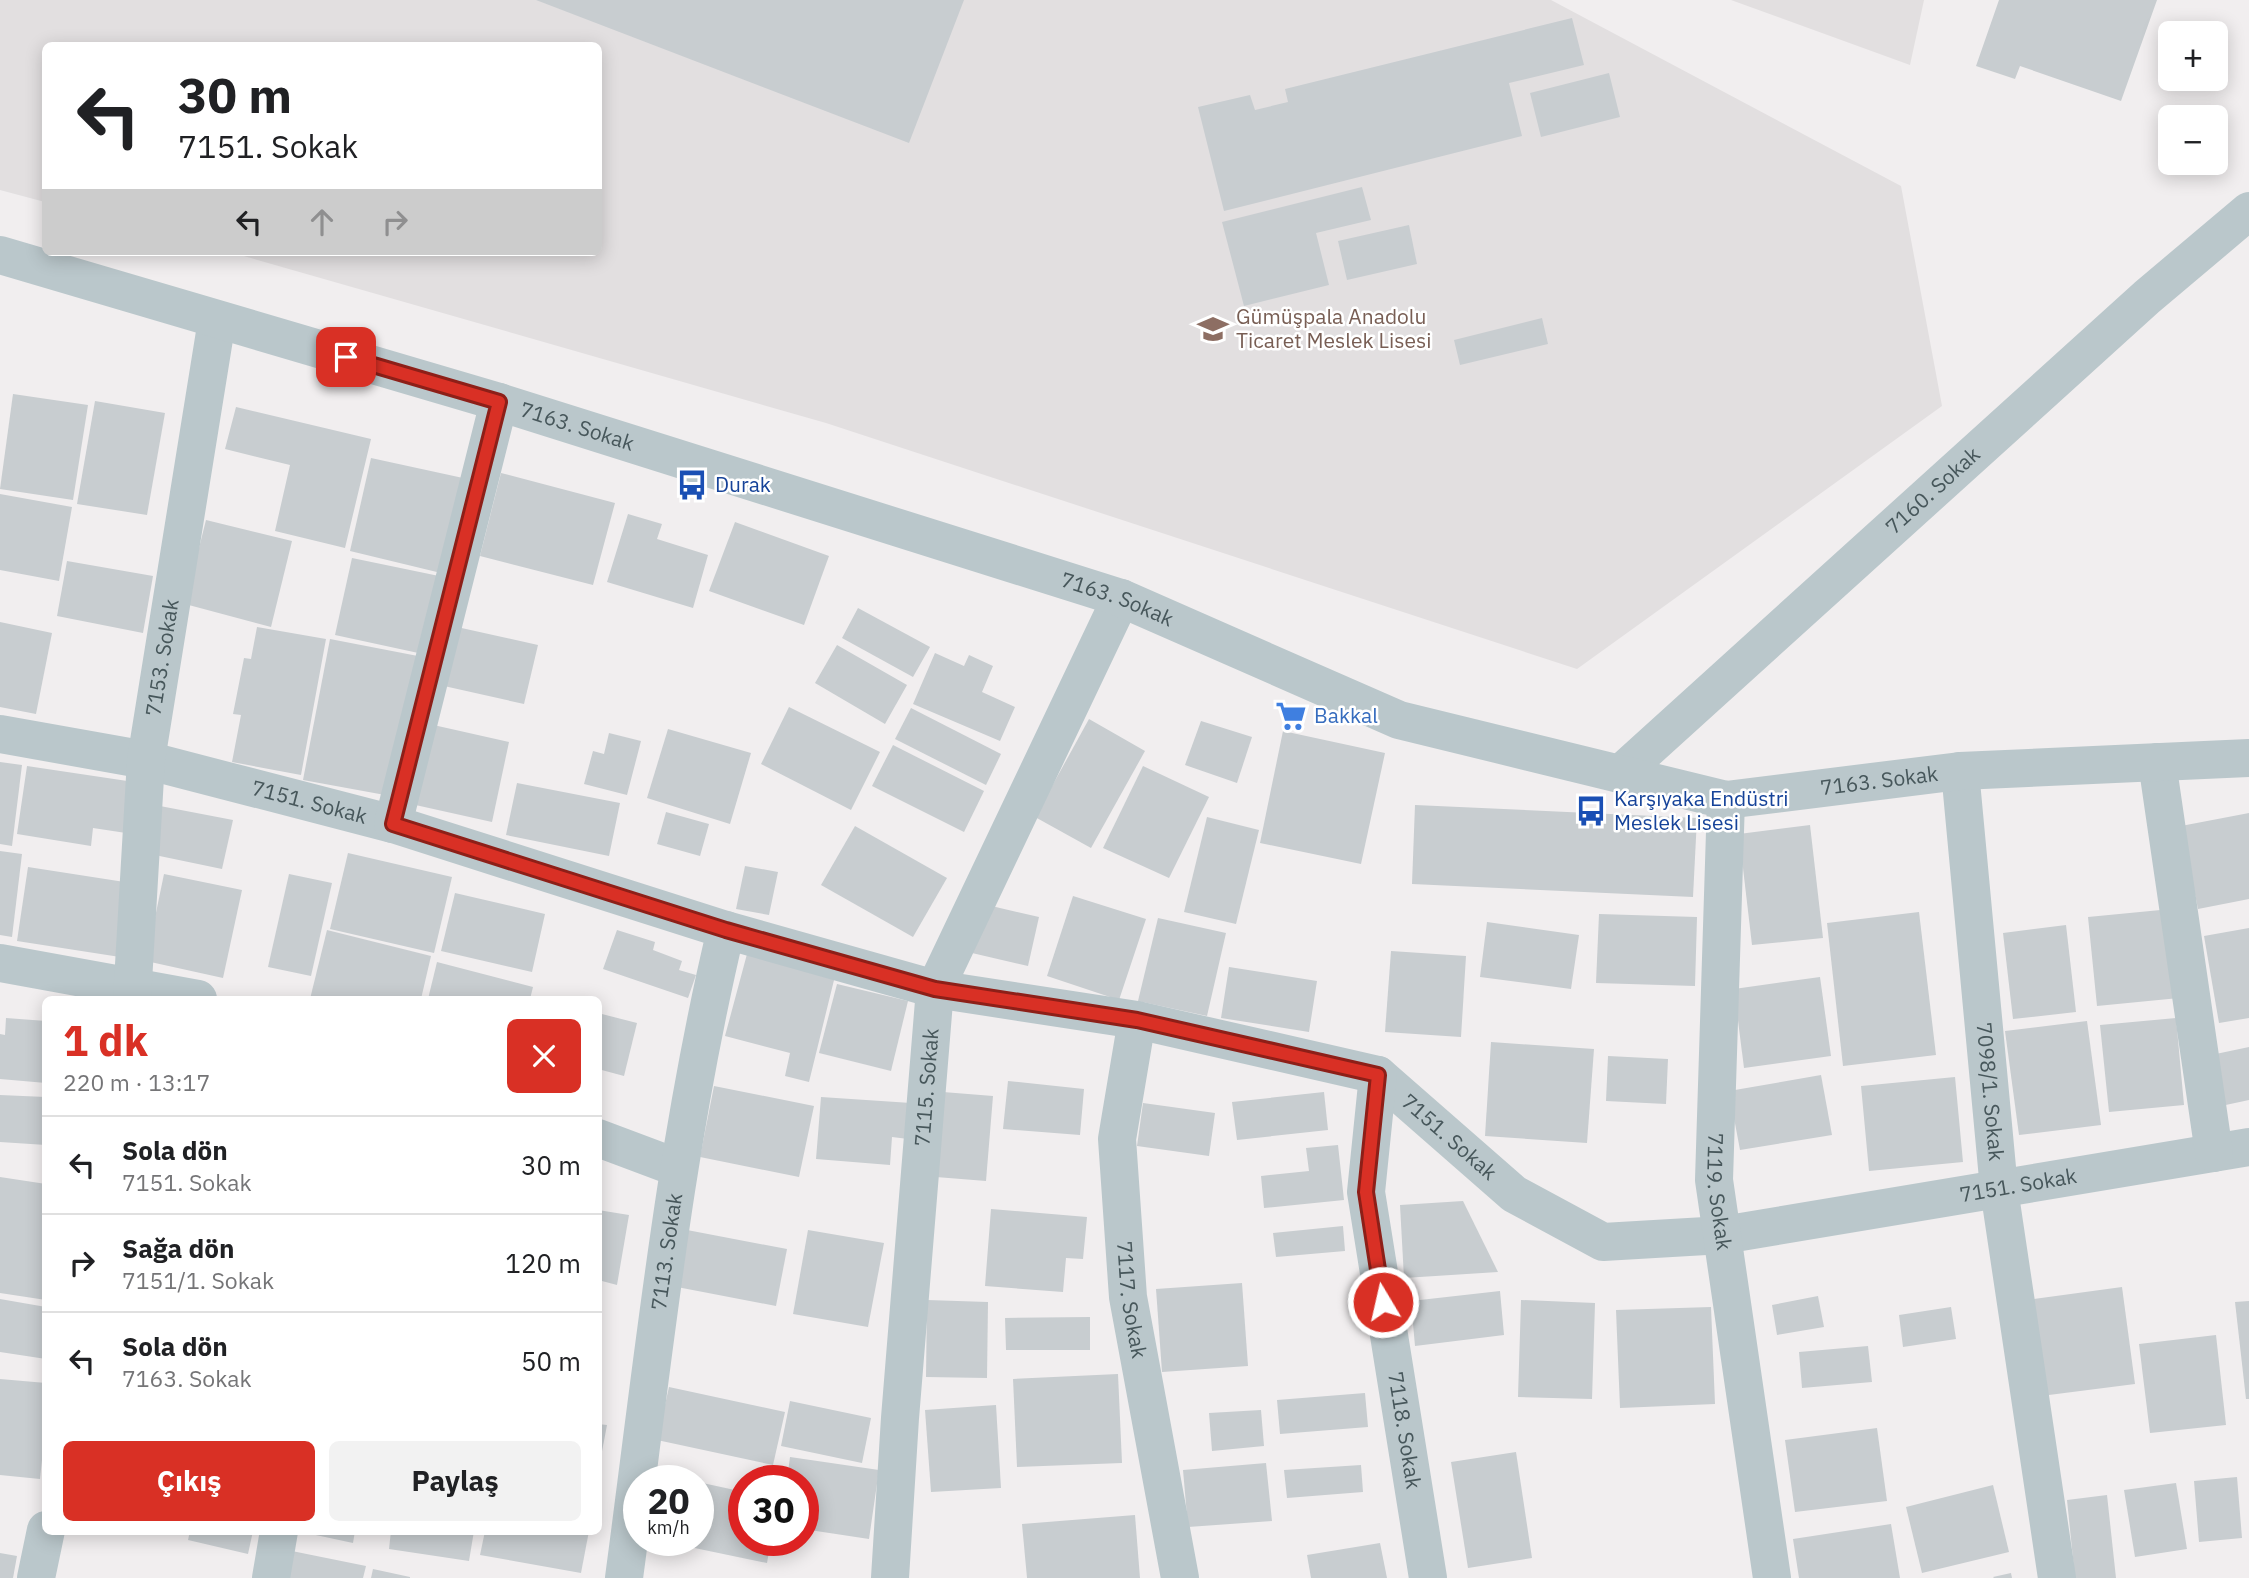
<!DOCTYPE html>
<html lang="tr">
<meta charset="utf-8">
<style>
:root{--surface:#fff;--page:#f2f2f2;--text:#202124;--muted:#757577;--line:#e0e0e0;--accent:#d93025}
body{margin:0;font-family:"IBM Plex Sans",sans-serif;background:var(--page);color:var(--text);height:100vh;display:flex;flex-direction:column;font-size:26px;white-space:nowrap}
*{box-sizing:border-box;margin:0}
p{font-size:23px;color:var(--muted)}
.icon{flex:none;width:38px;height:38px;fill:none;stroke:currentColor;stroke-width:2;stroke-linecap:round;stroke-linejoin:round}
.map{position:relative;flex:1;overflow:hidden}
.panel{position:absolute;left:42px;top:996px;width:560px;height:539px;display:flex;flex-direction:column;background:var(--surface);border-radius:10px;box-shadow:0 4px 18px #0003}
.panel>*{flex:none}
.top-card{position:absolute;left:42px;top:42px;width:560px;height:214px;border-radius:10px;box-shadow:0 4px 18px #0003;background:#fff;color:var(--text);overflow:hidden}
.fabs{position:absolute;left:2158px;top:21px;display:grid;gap:14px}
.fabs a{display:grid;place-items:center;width:70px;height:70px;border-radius:10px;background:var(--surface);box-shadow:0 4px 18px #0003;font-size:35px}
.speed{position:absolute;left:623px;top:1465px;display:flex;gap:14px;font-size:35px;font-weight:700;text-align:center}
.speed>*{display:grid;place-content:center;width:91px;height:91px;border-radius:50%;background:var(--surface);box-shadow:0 4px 18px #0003;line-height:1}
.speed small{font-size:18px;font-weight:400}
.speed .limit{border:10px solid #d22;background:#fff;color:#111}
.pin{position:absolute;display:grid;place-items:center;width:60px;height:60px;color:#fff;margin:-30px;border-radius:14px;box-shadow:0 4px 10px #0006}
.me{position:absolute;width:77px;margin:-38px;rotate:351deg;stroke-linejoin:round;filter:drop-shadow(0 0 5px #0008)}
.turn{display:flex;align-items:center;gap:24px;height:147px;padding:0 21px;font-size:32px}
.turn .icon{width:91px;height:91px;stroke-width:2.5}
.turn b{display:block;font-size:49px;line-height:60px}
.lanes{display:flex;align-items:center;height:66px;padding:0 21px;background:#0003;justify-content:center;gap:35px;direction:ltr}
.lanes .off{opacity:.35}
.round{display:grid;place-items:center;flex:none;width:74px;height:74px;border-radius:10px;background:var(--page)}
.overview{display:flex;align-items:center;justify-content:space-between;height:119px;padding:0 21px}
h1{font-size:42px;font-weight:700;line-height:52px;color:var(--accent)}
.action{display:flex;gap:14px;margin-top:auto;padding:14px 21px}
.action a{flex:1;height:80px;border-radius:10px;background:var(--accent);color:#fff;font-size:28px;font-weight:700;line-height:80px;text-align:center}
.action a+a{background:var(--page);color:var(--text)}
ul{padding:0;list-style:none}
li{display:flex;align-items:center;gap:21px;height:98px;padding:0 21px;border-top:2px solid var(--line)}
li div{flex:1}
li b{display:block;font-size:26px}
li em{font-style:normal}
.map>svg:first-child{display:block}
</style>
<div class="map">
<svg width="2249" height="1578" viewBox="0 0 2249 1578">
<rect width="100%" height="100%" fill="#f1eeef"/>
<g fill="#e2dfe0">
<path d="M0,0H1551L1901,186L1942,406L1577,669L826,423L230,252H598V46H46L45,202L0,190Z"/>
<path d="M1731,0H1924L1910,65Z"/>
</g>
<g fill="#c8cdd0">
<path d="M536,0H964L909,143Z"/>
<path d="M1999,0H2157L2121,101L2020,66L2015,79L1976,66Z"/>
<path d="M1572,18L1584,65L1509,83L1522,136L1224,211L1198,107L1250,95L1255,110L1288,102L1285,89Z"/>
<path d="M1609,73L1620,117L1541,137L1530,93Z"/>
<path d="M1362,187L1371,220L1316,233L1329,285L1244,306L1222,222Z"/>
<path d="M1409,225L1417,264L1347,280L1338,241Z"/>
<path d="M1542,318L1548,344L1460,365L1454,340Z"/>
<path d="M13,394L88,405L73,500L0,489Z"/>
<path d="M95,401L165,413L147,515L77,504Z"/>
<path d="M236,407L371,439L345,548L275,531L290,465L225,449Z"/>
<path d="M371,458L463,478L441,573L350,551Z"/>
<path d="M501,473L615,503L593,585L480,556Z"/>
<path d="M0,494L72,507L59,581L0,570Z"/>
<path d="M628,514L662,524L657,539L708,555L693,608L607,582Z"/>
<path d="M206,520L292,541L271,627L185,604Z"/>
<path d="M735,522L829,556L804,625L709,591Z"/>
<path d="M352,558L439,576L423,654L335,635Z"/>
<path d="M67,561L153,576L143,633L57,616Z"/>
<path d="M858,608L930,647L913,677L842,638Z"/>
<path d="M0,622L52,633L36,714L0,707Z"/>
<path d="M257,627L326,639L301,775L232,762L241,715L233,714L244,658L251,659Z"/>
<path d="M457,627L538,645L524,704L444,686Z"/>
<path d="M330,639L423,657L396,797L303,780Z"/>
<path d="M837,645L907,685L885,724L815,683Z"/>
<path d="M935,653L964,666L969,655L993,666L982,692L1015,707L1000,741L913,704Z"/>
<path d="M789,707L880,752L851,810L761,764Z"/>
<path d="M911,708L1001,754L986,785L895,739Z"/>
<path d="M1089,719L1145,751L1091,848L1035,817Z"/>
<path d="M1201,721L1252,737L1237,783L1185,765Z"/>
<path d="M429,724L509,742L492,822L411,804Z"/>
<path d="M668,729L751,753L730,824L647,798Z"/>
<path d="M1283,731L1385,753L1361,864L1260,843Z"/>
<path d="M609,733L641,741L627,795L584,784L593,751L604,754Z"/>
<path d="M893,745L984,791L964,832L872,786Z"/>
<path d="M0,762L22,765L12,846L0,844Z"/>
<path d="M27,766L134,782L126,833L93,828L91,846L17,834Z"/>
<path d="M1143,766L1209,797L1169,878L1103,848Z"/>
<path d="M517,783L620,803L609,856L506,835Z"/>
<path d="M1415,805L1697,818L1693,897L1412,884Z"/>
<path d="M160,806L233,820L222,869L150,854Z"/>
<path d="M666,812L709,824L700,856L657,844Z"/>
<path d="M2249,813V899L2198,909L2181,826Z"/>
<path d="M1207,817L1259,830L1236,924L1184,912Z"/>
<path d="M1810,825L1823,938L1752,945L1739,834Z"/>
<path d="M855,826L947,878L913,937L821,885Z"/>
<path d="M0,851L22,854L12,937L0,935Z"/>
<path d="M348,853L452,877L434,953L330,929Z"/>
<path d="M745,866L778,872L769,915L736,909Z"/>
<path d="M28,867L131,883L120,957L17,941Z"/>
<path d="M164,874L242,890L223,978L146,961Z"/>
<path d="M289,874L332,883L311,976L268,967Z"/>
<path d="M455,893L545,914L532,972L441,951Z"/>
<path d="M1073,896L1146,919L1119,1000L1047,976Z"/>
<path d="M983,904L1039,917L1028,966L972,953Z"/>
<path d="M2171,909L2179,998L2097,1006L2088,917Z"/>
<path d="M1919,912L1936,1055L1843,1066L1827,923Z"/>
<path d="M1599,914L1697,917L1695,986L1596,983Z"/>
<path d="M1158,918L1226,933L1207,1016L1138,1001Z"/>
<path d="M1487,922L1579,935L1571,989L1480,977Z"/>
<path d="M2066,925L2076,1012L2013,1019L2003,933Z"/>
<path d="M2249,928V1018L2219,1023L2204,936Z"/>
<path d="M327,930L431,956L421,999H310Z"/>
<path d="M617,930L655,942L653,950L682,961L679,970L696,975L688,998L603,969Z"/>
<path d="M1391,951L1466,956L1461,1037L1385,1032Z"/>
<path d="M747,954L835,976L809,1082L785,1076L790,1053L725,1036Z"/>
<path d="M437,962L533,987L530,999H428Z"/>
<path d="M1229,967L1317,981L1309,1032L1221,1018Z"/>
<path d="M1820,977L1831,1056L1744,1068L1734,989Z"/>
<path d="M837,984L908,1001L891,1071L819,1053Z"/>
<path d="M598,1013L637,1023L624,1076L598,1069Z"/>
<path d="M6,1018L46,1021V1083L0,1079V1034L5,1035Z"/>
<path d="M2176,1018L2184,1105L2109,1112L2100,1025Z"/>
<path d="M2087,1021L2101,1125L2019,1135L2005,1031Z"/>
<path d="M1491,1042L1594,1049L1587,1143L1485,1136Z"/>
<path d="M2249,1047V1100L2221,1106L2211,1055Z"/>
<path d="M1608,1056L1668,1059L1666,1104L1606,1101Z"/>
<path d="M1821,1075L1832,1135L1740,1150L1729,1091Z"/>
<path d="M1955,1077L1963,1162L1869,1171L1861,1086Z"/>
<path d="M1008,1081L1084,1089L1080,1135L1003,1129Z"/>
<path d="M714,1086L814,1106L799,1177L700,1157Z"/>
<path d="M943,1092L993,1096L986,1181L936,1177Z"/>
<path d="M1324,1092L1328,1130L1237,1140L1232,1102Z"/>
<path d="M0,1095L46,1097V1145L0,1142Z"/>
<path d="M821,1097L911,1103L908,1139L892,1137L890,1165L816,1159Z"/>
<path d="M1143,1103L1215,1113L1209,1156L1137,1146Z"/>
<path d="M1338,1145L1344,1200L1264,1208L1261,1176L1309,1171L1306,1148Z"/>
<path d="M0,1177L46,1184V1300L0,1293Z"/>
<path d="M1463,1201L1498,1272L1404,1278L1400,1205Z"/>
<path d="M991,1209L1087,1217L1083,1259L1066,1258L1063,1292L985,1286Z"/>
<path d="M598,1210L629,1215L617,1285L602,1281L600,1296Z"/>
<path d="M1343,1226L1345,1251L1276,1257L1273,1233Z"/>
<path d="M687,1230L787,1249L776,1306L677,1287Z"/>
<path d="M808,1230L884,1243L868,1327L793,1314Z"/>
<path d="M1242,1283L1248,1366L1162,1372L1156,1289Z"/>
<path d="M2122,1287L2135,1384L2041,1396L2027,1300Z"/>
<path d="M1500,1291L1504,1335L1415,1346L1411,1301Z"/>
<path d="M1818,1296L1824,1327L1777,1335L1772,1305Z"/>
<path d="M0,1299L46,1307V1359L0,1352Z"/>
<path d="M927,1300L988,1302L987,1378L926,1377Z"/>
<path d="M1521,1300L1595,1303L1592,1399L1518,1397Z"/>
<path d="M2249,1301V1399H2246L2235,1302Z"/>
<path d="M1711,1307L1715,1404L1620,1408L1616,1310Z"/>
<path d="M1951,1307L1956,1339L1903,1347L1899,1315Z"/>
<path d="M1090,1317V1350H1006L1005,1318Z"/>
<path d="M2216,1335L2226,1425L2150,1433L2139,1344Z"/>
<path d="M1868,1346L1872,1382L1802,1388L1799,1352Z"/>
<path d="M1118,1374L1122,1463L1017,1467L1013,1379Z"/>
<path d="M0,1379L46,1383V1422L40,1479L0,1475Z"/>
<path d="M669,1387L785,1412L773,1465L657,1440Z"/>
<path d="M1365,1393L1368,1427L1280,1434L1277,1400Z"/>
<path d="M790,1401L871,1418L862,1463L781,1446Z"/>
<path d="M996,1405L1001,1488L931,1492L925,1410Z"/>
<path d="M1261,1410L1264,1446L1212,1451L1209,1413Z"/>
<path d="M598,1424L607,1425L600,1462H598Z"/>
<path d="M1877,1428L1887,1501L1795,1512L1785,1440Z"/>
<path d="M1516,1452L1532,1558L1468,1568L1451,1462Z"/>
<path d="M790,1457L879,1470L869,1539L803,1529V1480H787Z"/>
<path d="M1266,1463L1272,1521L1188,1527L1183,1470Z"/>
<path d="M1361,1465L1363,1492L1287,1498L1284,1470Z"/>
<path d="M2237,1477L2242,1538L2199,1542L2194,1481Z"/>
<path d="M698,1482L744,1492V1540H771L767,1563L685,1546L686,1540H698Z"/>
<path d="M2176,1483L2187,1549L2135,1557L2124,1490Z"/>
<path d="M1993,1485L2009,1552L1922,1573L1906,1507Z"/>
<path d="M2107,1495L2116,1578H2075L2067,1500Z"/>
<path d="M1135,1515L1140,1578H1027L1022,1524Z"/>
<path d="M1891,1524L1900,1578H1799L1793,1539Z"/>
<path d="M190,1531H253L248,1554L188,1540Z"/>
<path d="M297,1531H355L353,1543Z"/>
<path d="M391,1531H474L469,1561L389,1549Z"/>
<path d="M485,1531H589L581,1573L480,1555Z"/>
<path d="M1380,1543L1387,1578H1311L1307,1555Z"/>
<path d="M282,1549L366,1566L363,1578H275Z"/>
<path d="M0,1553L17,1556L13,1578H0Z"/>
<path d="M373,1569L410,1577V1578H371Z"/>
<path d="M2011,1573L2012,1578H1994L1993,1577Z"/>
</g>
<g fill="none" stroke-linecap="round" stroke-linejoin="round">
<g stroke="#bac7cb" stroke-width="38">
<path id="s1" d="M0,734L146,760L393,824L726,930L935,989L1137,1020L1378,1075L1514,1194L1603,1242L1723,1235L2249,1147"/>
<path d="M2157,762L2214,1153"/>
<path id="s2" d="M1960,771L1999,1189L2057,1578"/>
<path id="s3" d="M1620,774L2147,297L2249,211"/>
<path id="s4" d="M1726,800L1714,1180L1772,1578"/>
<path d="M393,824L499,402"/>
<path d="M0,963L198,999"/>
<path id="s5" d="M132,999L146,760L217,320"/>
<path id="s6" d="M1137,1020L1117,1139L1128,1297L1180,1578"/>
<path id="s7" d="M1378,1075L1366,1192L1428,1578"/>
<path d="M598,1138L678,1168"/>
<path d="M36,1578L46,1530"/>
<path d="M271,1578L279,1531"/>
<path id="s8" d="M624,1578C653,1361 675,1143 726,930"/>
<path id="s9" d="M890,1578L900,1418L935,989L1121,598"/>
</g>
<path stroke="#bac7cb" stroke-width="38" id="s10" d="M0,255L499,402L1121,598L1399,720L1726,800L1960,771L2249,758"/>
</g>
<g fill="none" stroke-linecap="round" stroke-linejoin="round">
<g stroke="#8d1f18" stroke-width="18">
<path id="route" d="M346,357L499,402L393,824L726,930L935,989L1137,1020L1378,1075L1366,1192L1383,1302"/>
</g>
<use href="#route" stroke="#d93025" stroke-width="12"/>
</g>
<defs>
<g id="school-bare" transform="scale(2.415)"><path d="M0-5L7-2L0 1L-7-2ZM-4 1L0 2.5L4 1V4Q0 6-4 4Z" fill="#8d6e63" stroke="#fff" stroke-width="2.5" paint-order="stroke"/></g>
<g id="bus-bare" transform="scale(2.415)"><path d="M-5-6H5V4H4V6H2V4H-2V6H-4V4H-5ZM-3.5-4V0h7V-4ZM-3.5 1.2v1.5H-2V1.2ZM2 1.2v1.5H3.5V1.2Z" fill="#1a4fb4" stroke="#fff" stroke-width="2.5" paint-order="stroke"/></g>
<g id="supermarket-bare" transform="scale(2.415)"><path d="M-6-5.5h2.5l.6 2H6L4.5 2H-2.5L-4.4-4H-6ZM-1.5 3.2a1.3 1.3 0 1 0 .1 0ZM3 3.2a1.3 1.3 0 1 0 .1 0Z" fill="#3f7fe0" stroke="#fff" stroke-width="2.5" paint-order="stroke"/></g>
</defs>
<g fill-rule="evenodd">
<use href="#school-bare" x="1213" y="329"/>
<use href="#bus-bare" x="692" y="485"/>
<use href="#supermarket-bare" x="1291" y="716"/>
<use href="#bus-bare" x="1591" y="811"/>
</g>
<g text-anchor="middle" stroke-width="5" stroke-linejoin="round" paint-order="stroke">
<g font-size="21" fill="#785e54" stroke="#fff" text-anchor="start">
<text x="1236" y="324">Gümüşpala Anadolu<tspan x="1236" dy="24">Ticaret Meslek Lisesi</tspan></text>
</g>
<g font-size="21" fill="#47575b" stroke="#fff">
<text dy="7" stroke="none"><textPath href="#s10" startOffset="602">7163. Sokak</textPath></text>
<text dy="7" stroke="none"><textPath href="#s3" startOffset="422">7160. Sokak</textPath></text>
<text dy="7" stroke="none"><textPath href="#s10" startOffset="1169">7163. Sokak</textPath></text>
<text dy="7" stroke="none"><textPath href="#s5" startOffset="343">7153. Sokak</textPath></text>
<text dy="7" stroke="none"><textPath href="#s10" startOffset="1967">7163. Sokak</textPath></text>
<text dy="7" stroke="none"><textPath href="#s1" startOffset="317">7151. Sokak</textPath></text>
<text dy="7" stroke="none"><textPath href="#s9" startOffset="492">7115. Sokak</textPath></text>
<text dy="7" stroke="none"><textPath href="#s2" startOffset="322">7098/1. Sokak</textPath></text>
<text dy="7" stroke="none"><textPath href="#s1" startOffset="1516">7151. Sokak</textPath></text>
<text dy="7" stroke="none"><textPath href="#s1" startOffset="2123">7151. Sokak</textPath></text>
<text dy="7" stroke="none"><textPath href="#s4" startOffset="392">7119. Sokak</textPath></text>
<text dy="7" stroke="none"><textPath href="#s8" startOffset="329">7113. Sokak</textPath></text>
<text dy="7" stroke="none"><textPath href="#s6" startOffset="282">7117. Sokak</textPath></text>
<text dy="7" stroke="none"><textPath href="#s7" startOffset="359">7118. Sokak</textPath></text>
</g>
<g font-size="21" fill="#164399" stroke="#fff" text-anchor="start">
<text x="715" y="492">Durak</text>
<text x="1614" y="806">Karşıyaka Endüstri<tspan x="1614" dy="24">Meslek Lisesi</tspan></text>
</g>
<g font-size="21" fill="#366cbe" stroke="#fff" text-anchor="start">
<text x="1314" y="723">Bakkal</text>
</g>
</g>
</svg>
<div class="fabs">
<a>+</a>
<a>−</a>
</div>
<div class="speed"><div>20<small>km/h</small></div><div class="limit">30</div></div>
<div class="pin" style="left:346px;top:357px;background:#d93025"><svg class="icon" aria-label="arrive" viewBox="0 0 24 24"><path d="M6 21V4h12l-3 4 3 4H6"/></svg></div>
<svg class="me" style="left:1383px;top:1302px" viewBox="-20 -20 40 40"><circle r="17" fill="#d93025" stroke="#fff" stroke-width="3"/><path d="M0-11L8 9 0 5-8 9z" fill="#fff"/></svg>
<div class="top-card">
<div class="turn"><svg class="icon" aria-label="left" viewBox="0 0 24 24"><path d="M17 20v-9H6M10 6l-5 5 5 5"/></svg><div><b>30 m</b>7151. Sokak</div></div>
<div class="lanes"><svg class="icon" aria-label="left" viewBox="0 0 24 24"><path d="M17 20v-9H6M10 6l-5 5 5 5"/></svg><svg class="icon off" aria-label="ahead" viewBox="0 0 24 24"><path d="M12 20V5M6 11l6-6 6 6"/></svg><svg class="icon off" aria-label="right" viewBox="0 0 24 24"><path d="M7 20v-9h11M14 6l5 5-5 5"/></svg></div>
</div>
<section class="panel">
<div class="overview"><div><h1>1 dk</h1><p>220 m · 13:17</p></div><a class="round" style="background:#d93025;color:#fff"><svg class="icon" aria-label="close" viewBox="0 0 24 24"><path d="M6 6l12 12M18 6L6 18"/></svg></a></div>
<ul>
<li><svg class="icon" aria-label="left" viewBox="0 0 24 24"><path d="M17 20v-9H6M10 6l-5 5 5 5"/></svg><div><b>Sola dön</b><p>7151. Sokak</p></div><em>30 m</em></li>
<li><svg class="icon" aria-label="right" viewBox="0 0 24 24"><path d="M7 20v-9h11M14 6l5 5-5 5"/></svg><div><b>Sağa dön</b><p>7151/1. Sokak</p></div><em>120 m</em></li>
<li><svg class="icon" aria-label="left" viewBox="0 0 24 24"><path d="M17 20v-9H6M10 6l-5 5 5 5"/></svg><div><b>Sola dön</b><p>7163. Sokak</p></div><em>50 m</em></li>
</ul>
<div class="action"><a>Çıkış</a><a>Paylaş</a></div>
</section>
</div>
